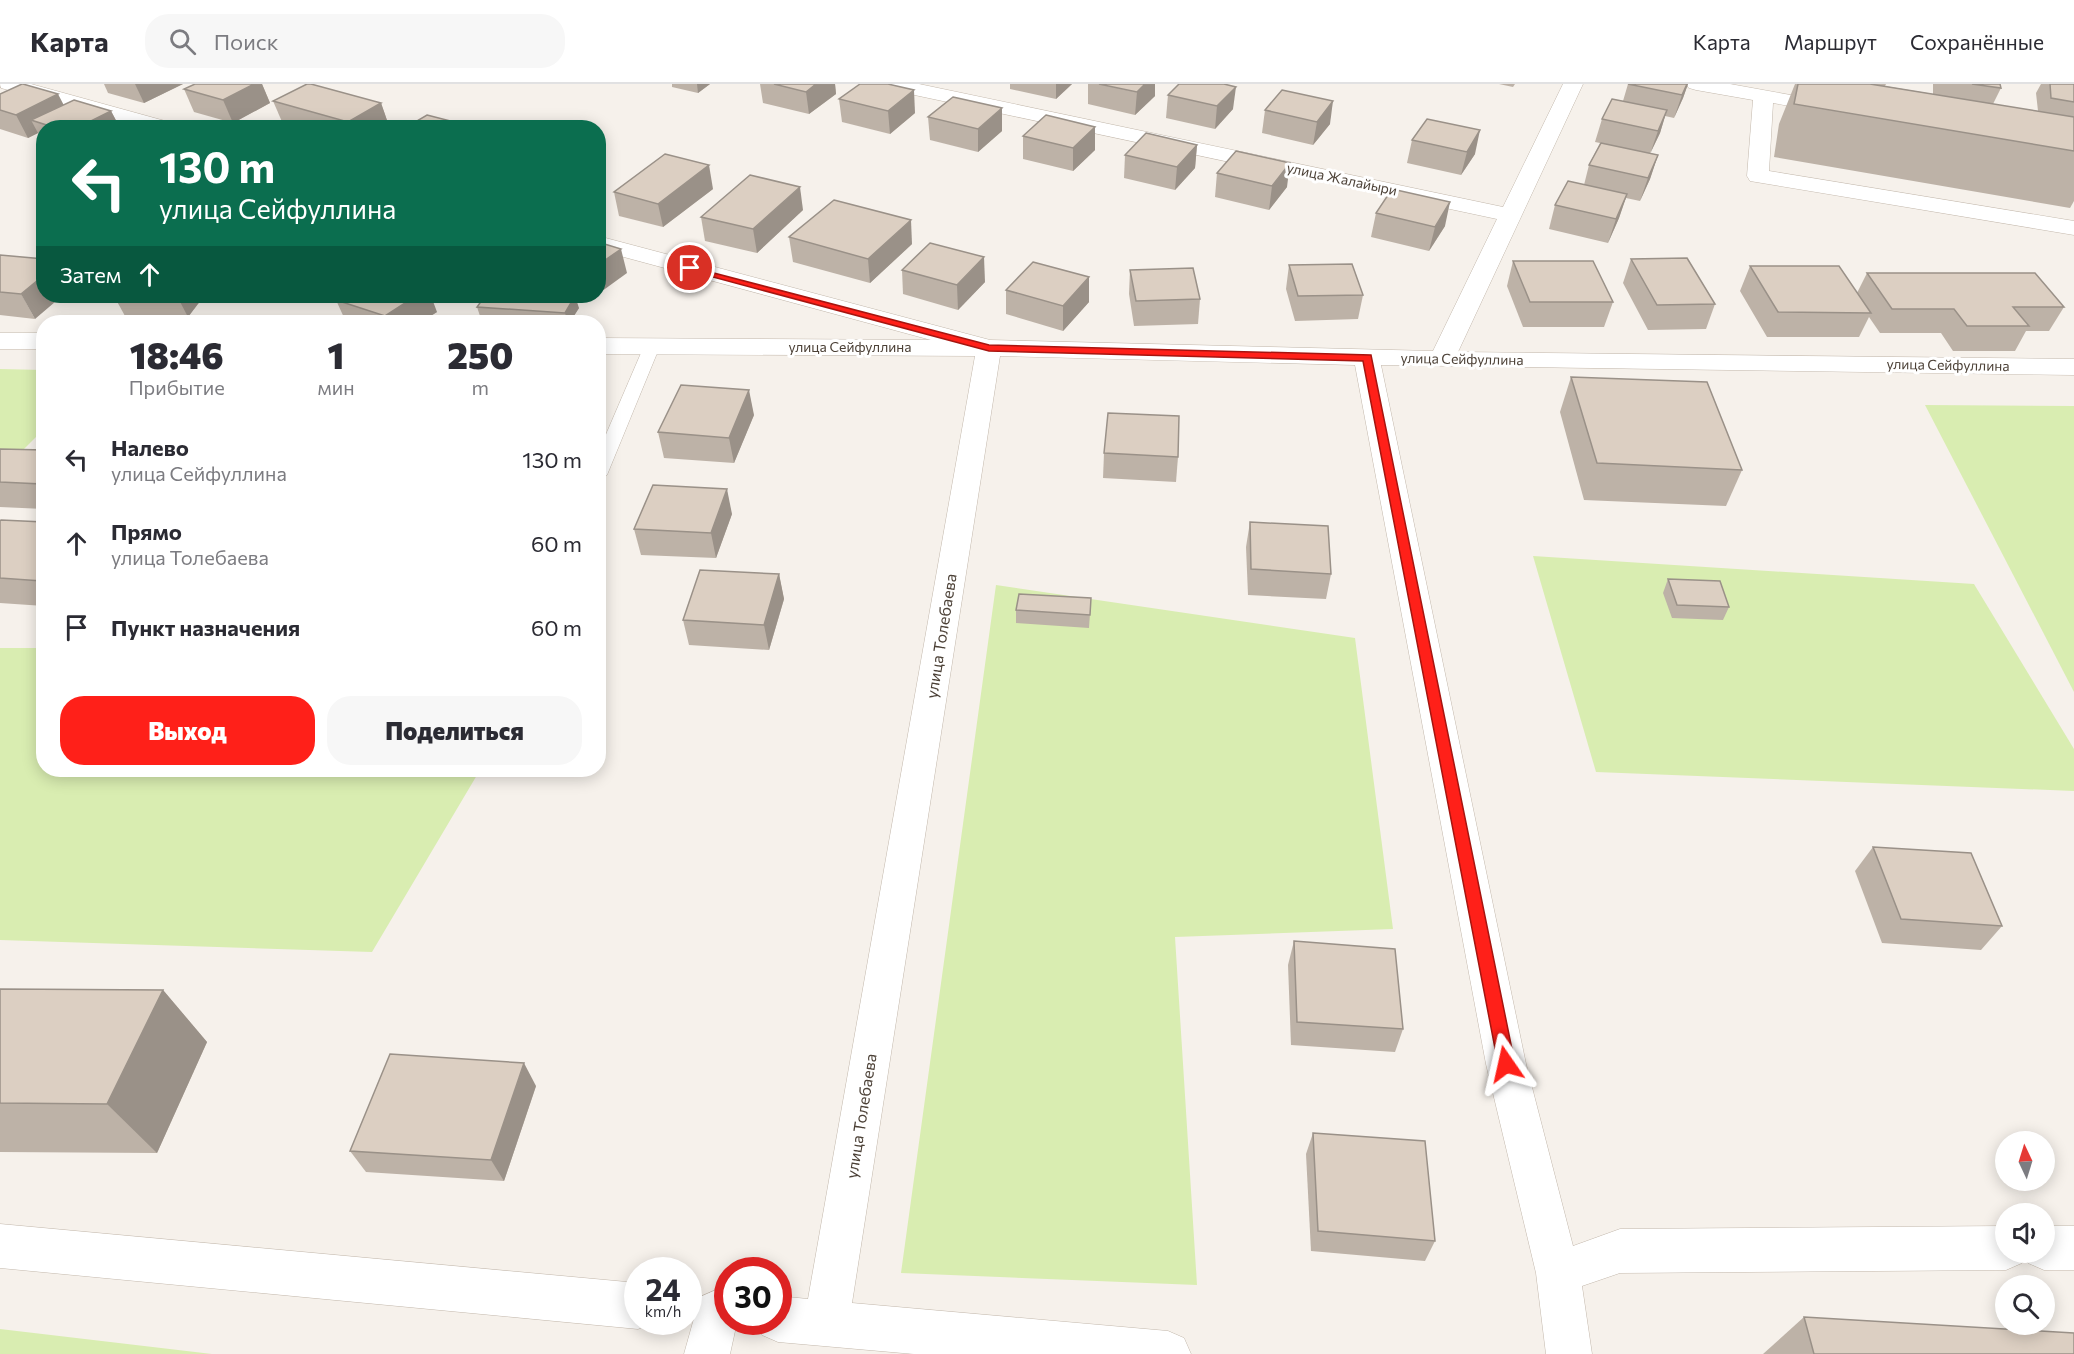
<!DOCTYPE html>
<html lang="ru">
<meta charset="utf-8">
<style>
:root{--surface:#fff;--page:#f7f7f7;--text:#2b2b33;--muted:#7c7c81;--line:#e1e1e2;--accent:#ff2019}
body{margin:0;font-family:Commissioner,sans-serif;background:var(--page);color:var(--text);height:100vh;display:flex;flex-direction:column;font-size:22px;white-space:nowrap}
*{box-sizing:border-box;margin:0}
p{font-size:20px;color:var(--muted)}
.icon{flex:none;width:33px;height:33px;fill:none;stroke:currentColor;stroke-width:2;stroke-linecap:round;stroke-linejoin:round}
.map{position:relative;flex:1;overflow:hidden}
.details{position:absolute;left:36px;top:231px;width:570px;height:462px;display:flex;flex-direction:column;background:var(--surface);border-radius:24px;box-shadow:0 3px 15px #0003}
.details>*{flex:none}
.guide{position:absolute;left:36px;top:36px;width:570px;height:183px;border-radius:24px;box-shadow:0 3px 15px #0003;background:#0b6e4f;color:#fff;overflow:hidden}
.needle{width:39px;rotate:356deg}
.controls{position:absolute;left:1995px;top:1047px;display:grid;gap:12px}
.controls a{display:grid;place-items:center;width:60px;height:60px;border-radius:50%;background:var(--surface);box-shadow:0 3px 15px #0003;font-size:30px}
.speed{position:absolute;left:624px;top:1173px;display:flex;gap:12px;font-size:30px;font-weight:700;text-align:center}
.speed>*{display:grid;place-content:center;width:78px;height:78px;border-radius:50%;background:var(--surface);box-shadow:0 3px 15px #0003;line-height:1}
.speed small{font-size:15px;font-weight:400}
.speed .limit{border:9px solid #d22;background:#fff;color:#111}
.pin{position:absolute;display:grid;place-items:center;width:51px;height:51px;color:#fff;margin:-26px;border:3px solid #fff;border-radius:50%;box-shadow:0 2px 6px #0007}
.me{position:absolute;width:66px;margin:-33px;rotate:349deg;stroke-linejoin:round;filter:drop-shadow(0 0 4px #0008)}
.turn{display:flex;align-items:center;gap:21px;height:126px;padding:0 24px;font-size:27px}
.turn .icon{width:78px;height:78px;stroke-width:2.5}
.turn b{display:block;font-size:42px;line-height:51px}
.then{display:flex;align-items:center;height:57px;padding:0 24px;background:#0003;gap:12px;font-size:22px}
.eta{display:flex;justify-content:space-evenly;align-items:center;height:102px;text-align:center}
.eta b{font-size:36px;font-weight:800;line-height:42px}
.cta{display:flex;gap:12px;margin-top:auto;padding:12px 24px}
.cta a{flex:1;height:69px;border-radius:24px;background:var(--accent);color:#fff;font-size:24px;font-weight:800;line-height:69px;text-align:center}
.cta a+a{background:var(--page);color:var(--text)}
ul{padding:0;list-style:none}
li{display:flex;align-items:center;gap:18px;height:84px;padding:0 24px}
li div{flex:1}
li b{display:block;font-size:22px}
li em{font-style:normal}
header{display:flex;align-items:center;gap:36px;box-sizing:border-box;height:84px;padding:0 30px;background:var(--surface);border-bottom:2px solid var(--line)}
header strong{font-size:28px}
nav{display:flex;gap:33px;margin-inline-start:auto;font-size:21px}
.search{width:420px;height:54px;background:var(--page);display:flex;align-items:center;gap:15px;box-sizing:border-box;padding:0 21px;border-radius:24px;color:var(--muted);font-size:22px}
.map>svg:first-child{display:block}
</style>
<header>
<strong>Карта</strong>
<div class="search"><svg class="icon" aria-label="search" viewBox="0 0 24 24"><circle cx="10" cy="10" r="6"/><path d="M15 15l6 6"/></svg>Поиск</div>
<nav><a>Карта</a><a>Маршрут</a><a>Сохранённые</a></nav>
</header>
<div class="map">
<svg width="2074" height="1270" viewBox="0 0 2074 1270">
<rect width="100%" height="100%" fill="#f6f1eb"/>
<g fill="#d9edb1">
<path d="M0,285L44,286L43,346L0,389Z"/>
<path d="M1925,321L2074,322V608Z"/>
<path d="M1533,472L1974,500L2074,665V707L1596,688Z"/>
<path d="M996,501L1355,554L1393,845L1175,853L1197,1201L901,1189Z"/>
<path d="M0,564H43L44,686H480L372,868L0,856Z"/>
<path d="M0,1245L212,1270H0Z"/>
</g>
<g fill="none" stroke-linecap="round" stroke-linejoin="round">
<g stroke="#c3b8ac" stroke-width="1">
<path id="lane" d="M652,257L660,262L607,391L598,396V369L644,262Z"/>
</g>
<g stroke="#c3b8ac" stroke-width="1">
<g id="street">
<path d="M0,0H31L176,40L179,44H144L1,4Z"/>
<path d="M881,0H919L1503,123L1563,0H1583L1458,268L2074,275V291L1381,281L1526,980L1573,1162L1620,1145L2006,1142V1168H2044V1142H2074V1186H2044L2028,1179L2025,1171L2022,1179L2006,1186L1620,1189L1582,1202L1592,1270H1546L1536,1189L1486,980L1355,281L1000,272L852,1219L1168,1247L1184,1254L1191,1270H914L778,1258L762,1251L756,1238H778V1212L808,1215L975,272L598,270V254L931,256L598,166V152L990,256L1433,267L1497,135L891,6L884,4Z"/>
<path d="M1686,0H1730L1840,20L1843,24L1840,28L1833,30L1773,19L1769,87L2074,137V151L1750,97L1747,92L1753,16L1696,6L1689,4Z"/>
<rect x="0" y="249" width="44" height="16"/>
<path d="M0,1140L638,1199V1238H654L638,1245L0,1184Z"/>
<path d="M716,1206L728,1211V1238H737L730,1270H684L700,1213Z"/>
</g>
</g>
<use href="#lane" fill="#fff" fill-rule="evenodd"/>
<use href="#street" fill="#fff" fill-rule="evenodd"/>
</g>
<g fill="#bdb2a7">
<path d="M104,0H183L144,19L108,9Z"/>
<path d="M195,0H262L270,19L233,39L194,28L184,5Z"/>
<path d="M672,0H710L698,9L672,3Z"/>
<path d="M760,0H835L836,10L809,30L763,19Z"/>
<path d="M1010,0H1072L1056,15L1010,5Z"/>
<path d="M1088,0H1099L1155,12L1135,31L1088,20Z"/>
<path d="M1499,0H1515L1513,3Z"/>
<path d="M1628,0H1688L1683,14L1674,34L1665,32L1660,49L1650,69L1658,71L1650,95L1640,117L1626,114L1619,134L1608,159L1549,145L1555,121L1584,101L1589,81L1600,59L1595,58L1602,35L1623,17Z"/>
<path d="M1795,0H1886L1885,2L1933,10V0H2000L2001,4L1993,20L2038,27L2036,9L2041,0H2074V117L2070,124L1774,73L1779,40Z"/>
<path d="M0,10L64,21L111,27L120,44H44V59L38,49L28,54L0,45Z"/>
<path d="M1168,11L1233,25L1215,45L1166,34Z"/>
<path d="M839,15L915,29L890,50L842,38Z"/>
<path d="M273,17L381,19L389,42L387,44H295L283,40Z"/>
<path d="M1265,26L1330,40L1313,61L1262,49Z"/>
<path d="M928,33L1002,47L978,68L930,56Z"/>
<path d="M1095,43V66L1073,87L1023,75V52Z"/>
<path d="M1412,56L1475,70L1461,91L1407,79Z"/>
<path d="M1197,61L1195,84L1175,106L1124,94L1125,71Z"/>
<path d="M1217,89L1287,103L1269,126L1215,113Z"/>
<path d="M713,105L663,143L619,132L614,108Z"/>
<path d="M803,126L757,169L705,157L701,133Z"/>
<path d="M1376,129L1445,142L1429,167L1371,153Z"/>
<path d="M789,153L912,160L870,199L793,178Z"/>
<path d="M0,171L35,235L0,231Z"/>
<path d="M1631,175L1715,220L1706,245L1648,246L1623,199Z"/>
<path d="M1513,177L1613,218L1604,243H1523L1507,202Z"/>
<path d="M1289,181L1363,211L1358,235L1295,237L1286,205Z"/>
<path d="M1750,182L1857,209L1867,189L2064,223L2049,247H2026L2015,267H1953L1941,249H1880L1869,233L1859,253H1767L1740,207Z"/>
<path d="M902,186L985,198L958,226L903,210Z"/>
<path d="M1130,186L1200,215L1198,240L1134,242L1129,210Z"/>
<path d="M1089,193V218L1063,247L1006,230V206Z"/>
<path d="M114,212H204L188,233L125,232Z"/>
<path d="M576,212H597L591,216Z"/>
<path d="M336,216L437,228L421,238H346Z"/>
<path d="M477,223L579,224L570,238H528L481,235Z"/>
<path d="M1571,293L1742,386L1726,422L1584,416L1560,328Z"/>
<path d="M754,331L734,379L664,374L658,348Z"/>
<path d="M0,365L44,366V425L0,423Z"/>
<path d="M1104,369L1178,373L1176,398L1103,394Z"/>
<path d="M732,430L716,474L641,471L634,445Z"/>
<path d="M0,437L44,438V522L0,519Z"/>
<path d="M1250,438L1331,490L1326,515L1248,511L1246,463Z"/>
<path d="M779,490L784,515L769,566L689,561L683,536Z"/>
<path d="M1668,495L1729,523L1723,536L1672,534L1663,509Z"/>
<path d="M1091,514L1089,544L1016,539V526Z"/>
<path d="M1873,763L2002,842L1981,866L1882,859L1855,787Z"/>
<path d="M1294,857L1403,945L1395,968L1291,961L1288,881Z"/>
<path d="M0,905L163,906L207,958L157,1069L0,1068Z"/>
<path d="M536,1002L504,1097L366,1088L350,1067Z"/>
<path d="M1313,1049L1435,1157L1425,1177L1311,1167L1306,1070Z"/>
<path d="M1804,1233L2074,1270H1763Z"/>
</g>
<g fill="#9a9188">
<path d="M135,0H183L144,19Z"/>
<path d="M254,0H262L270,19L233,39L223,16Z"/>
<path d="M697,0H710L698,9Z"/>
<path d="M816,0H835L836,10L809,30L806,8Z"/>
<path d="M1056,0H1072L1056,15Z"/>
<path d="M1145,0H1155V12L1135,31L1137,8Z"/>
<path d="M1687,0H1688L1683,14L1674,34L1682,11Z"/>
<path d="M1236,3L1233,25L1215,45L1217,22Z"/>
<path d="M914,6L915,29L890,50L888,27Z"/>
<path d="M58,10L70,33L31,36L38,49L28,54L16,31Z"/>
<path d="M1333,17L1330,40L1313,61L1317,38Z"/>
<path d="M381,19L389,42L387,44H350L348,38Z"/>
<path d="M1002,24V47L978,68V45Z"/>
<path d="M1667,26L1660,49L1650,70L1658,47Z"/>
<path d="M111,27L120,44H77Z"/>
<path d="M1095,43V66L1073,87V64Z"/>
<path d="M1480,46L1475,70L1461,91L1467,68Z"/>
<path d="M1197,61L1195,84L1175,106L1177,83Z"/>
<path d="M1658,71L1650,95L1640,117L1648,94Z"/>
<path d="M1290,79L1287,103L1269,126L1272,102Z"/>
<path d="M709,81L713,105L663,143L658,120Z"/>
<path d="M800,103L803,126L757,169L753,145Z"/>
<path d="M1627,110L1619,134L1608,159L1616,135Z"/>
<path d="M1450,118L1445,142L1429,167L1435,143Z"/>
<path d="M911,136L912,160L870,199L868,175Z"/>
<path d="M621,165L627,189L598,210V181Z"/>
<path d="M984,173L985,198L958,226L957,201Z"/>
<path d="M44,191V212H62L35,235L21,210Z"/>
<path d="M1089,193V218L1063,247V222Z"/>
<path d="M177,212H204L188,233Z"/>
<path d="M416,212H431L437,228L421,238H388L385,232Z"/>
<path d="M575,212L579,224L570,238H568L565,229Z"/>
<path d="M590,212H597L591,216Z"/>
<path d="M749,306L754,331L734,379L729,354Z"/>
<path d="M727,405L732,430L716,474L711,449Z"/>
<path d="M779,490L784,515L769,566L764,541Z"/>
<path d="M163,906L207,958L157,1069L107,1020Z"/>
<path d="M524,979L536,1002L504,1097L491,1076Z"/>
</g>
<g fill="#dccfc2" stroke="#9a9188" stroke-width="1.5">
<path d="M22,0H23L58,10L16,31L0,26V10Z"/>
<path d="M195,0H254L223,16L184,5Z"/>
<path d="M307,0H311L381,19L348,38L273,17Z"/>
<path d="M774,0H816L806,8Z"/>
<path d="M860,0H888L914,6L888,27L839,15Z"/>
<path d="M1099,0H1145L1137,8Z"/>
<path d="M1179,0H1224L1236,3L1217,22L1168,11Z"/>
<path d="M1628,0H1687L1682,11Z"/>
<path d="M1798,0H1870L2074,33V67L1794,20Z"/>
<path d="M1972,0H2000L2001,4Z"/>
<path d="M2050,0H2074V18L2051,14Z"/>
<path d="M1282,6L1333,17L1317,38L1265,26Z"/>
<path d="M953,13L1002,24L978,45L928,33Z"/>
<path d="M1612,15L1667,26L1658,47L1602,35Z"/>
<path d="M74,16L111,27L77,44H56L31,36Z"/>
<path d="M427,31L470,42L467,44H405Z"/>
<path d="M1046,31L1095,43L1073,64L1023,52Z"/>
<path d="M1427,35L1480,46L1467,68L1412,56Z"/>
<path d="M1146,49L1197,61L1177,83L1125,71Z"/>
<path d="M1601,59L1658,71L1648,94L1589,81Z"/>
<path d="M1236,67L1290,79L1272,102L1217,89Z"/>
<path d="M665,70L709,81L658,120L614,108Z"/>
<path d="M750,91L800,103L753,145L701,133Z"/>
<path d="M1568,97L1627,110L1616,135L1555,121Z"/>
<path d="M1392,105L1450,118L1435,143L1376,129Z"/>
<path d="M834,116L911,136L868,175L789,153Z"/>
<path d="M598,158L621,165L598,181Z"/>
<path d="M930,159L984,173L957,201L902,186Z"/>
<path d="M0,171L44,175V191L21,210L0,208Z"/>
<path d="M1687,174L1715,220L1657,221L1631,175Z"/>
<path d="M1513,177H1593L1613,218H1530Z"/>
<path d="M1033,178L1089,193L1063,222L1006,206Z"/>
<path d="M1352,180L1363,211L1298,212L1289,181Z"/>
<path d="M1750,182H1839L1871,229L1778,228Z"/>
<path d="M1193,184L1200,215L1136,217L1130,186Z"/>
<path d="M1867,189H2035L2064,223H2013L2029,242H1967L1954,225H1892Z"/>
<path d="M343,212H416L385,232L336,216Z"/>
<path d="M485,212H575L565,229L477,223Z"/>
<path d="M1571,293L1707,298L1742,386L1597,379Z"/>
<path d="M681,301L749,306L729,354L658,348Z"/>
<path d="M1108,329L1179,332L1178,373L1104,369Z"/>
<path d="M0,365L44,366V404H38L41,400L0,398Z"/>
<path d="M653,401L727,405L711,449L634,445Z"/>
<path d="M1,436L44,438V496L42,497L0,494V437Z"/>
<path d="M1250,438L1328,442L1331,490L1251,485Z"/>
<path d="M700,486L779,490L764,541L683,536Z"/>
<path d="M1668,495L1720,497L1729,523L1677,521Z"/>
<path d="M1019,510L1091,514L1090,531L1016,526Z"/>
<path d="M1873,763L1971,769L2002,842L1901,835Z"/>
<path d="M1294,857L1395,865L1403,945L1297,938Z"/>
<path d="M0,905L163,906L107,1020L0,1019Z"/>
<path d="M390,970L524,979L491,1076L350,1067Z"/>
<path d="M1313,1049L1425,1057L1435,1157L1318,1147Z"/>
<path d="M1804,1233L2074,1249V1270H1814Z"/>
</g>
<path fill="#ff2019" stroke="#a61510" stroke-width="1.5" d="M687,182L989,261L1371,271L1515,980L1512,985L1506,988L1501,985L1498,980L1363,277L989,267L687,186Z"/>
<g text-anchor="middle" stroke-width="6" stroke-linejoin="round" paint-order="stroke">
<g font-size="14" fill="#4c4137" stroke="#fff">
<text transform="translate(1342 95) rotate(12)" y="5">улица Жалайыри</text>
<text x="850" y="268">улица Сейфуллина</text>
<text transform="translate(1462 275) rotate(1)" y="5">улица Сейфуллина</text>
<text transform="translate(1948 281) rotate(1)" y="5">улица Сейфуллина</text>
</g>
<g font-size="16" fill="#4c4137" stroke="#fff">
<text transform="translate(941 552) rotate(-81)" y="6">улица Толебаева</text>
<text transform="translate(861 1032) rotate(-81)" y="6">улица Толебаева</text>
</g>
</g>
</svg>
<div class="controls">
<a><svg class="needle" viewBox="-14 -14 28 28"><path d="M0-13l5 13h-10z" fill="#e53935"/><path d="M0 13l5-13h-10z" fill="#7c7c81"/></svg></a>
<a><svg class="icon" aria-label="sound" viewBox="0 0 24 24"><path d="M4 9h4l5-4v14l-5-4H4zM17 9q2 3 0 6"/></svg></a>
<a><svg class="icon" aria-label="search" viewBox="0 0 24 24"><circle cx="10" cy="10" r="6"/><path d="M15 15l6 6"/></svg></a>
</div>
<div class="speed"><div>24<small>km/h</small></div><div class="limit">30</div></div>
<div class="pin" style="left:690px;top:184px;background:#d93025"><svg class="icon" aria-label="arrive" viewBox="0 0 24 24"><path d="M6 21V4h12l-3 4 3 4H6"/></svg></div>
<svg class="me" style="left:1506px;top:980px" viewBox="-20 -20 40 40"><path d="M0-17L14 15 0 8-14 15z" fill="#ff2019" stroke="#fff" stroke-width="4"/></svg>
<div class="guide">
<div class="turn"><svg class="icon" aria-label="left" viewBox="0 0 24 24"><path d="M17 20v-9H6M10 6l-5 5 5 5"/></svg><div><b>130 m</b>улица Сейфуллина</div></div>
<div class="then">Затем<svg class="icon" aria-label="ahead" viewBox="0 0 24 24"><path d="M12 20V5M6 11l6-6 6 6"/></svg></div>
</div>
<section class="details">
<div class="eta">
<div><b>18:46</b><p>Прибытие</p></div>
<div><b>1</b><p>мин</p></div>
<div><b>250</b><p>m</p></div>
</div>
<ul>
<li><svg class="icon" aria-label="left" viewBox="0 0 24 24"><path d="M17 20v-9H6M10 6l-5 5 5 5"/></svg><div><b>Налево</b><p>улица Сейфуллина</p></div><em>130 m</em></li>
<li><svg class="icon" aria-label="ahead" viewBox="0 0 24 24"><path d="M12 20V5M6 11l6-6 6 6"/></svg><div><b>Прямо</b><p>улица Толебаева</p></div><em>60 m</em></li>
<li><svg class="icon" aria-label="arrive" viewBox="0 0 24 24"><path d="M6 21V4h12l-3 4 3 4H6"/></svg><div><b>Пункт назначения</b></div><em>60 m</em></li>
</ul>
<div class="cta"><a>Выход</a><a>Поделиться</a></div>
</section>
</div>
